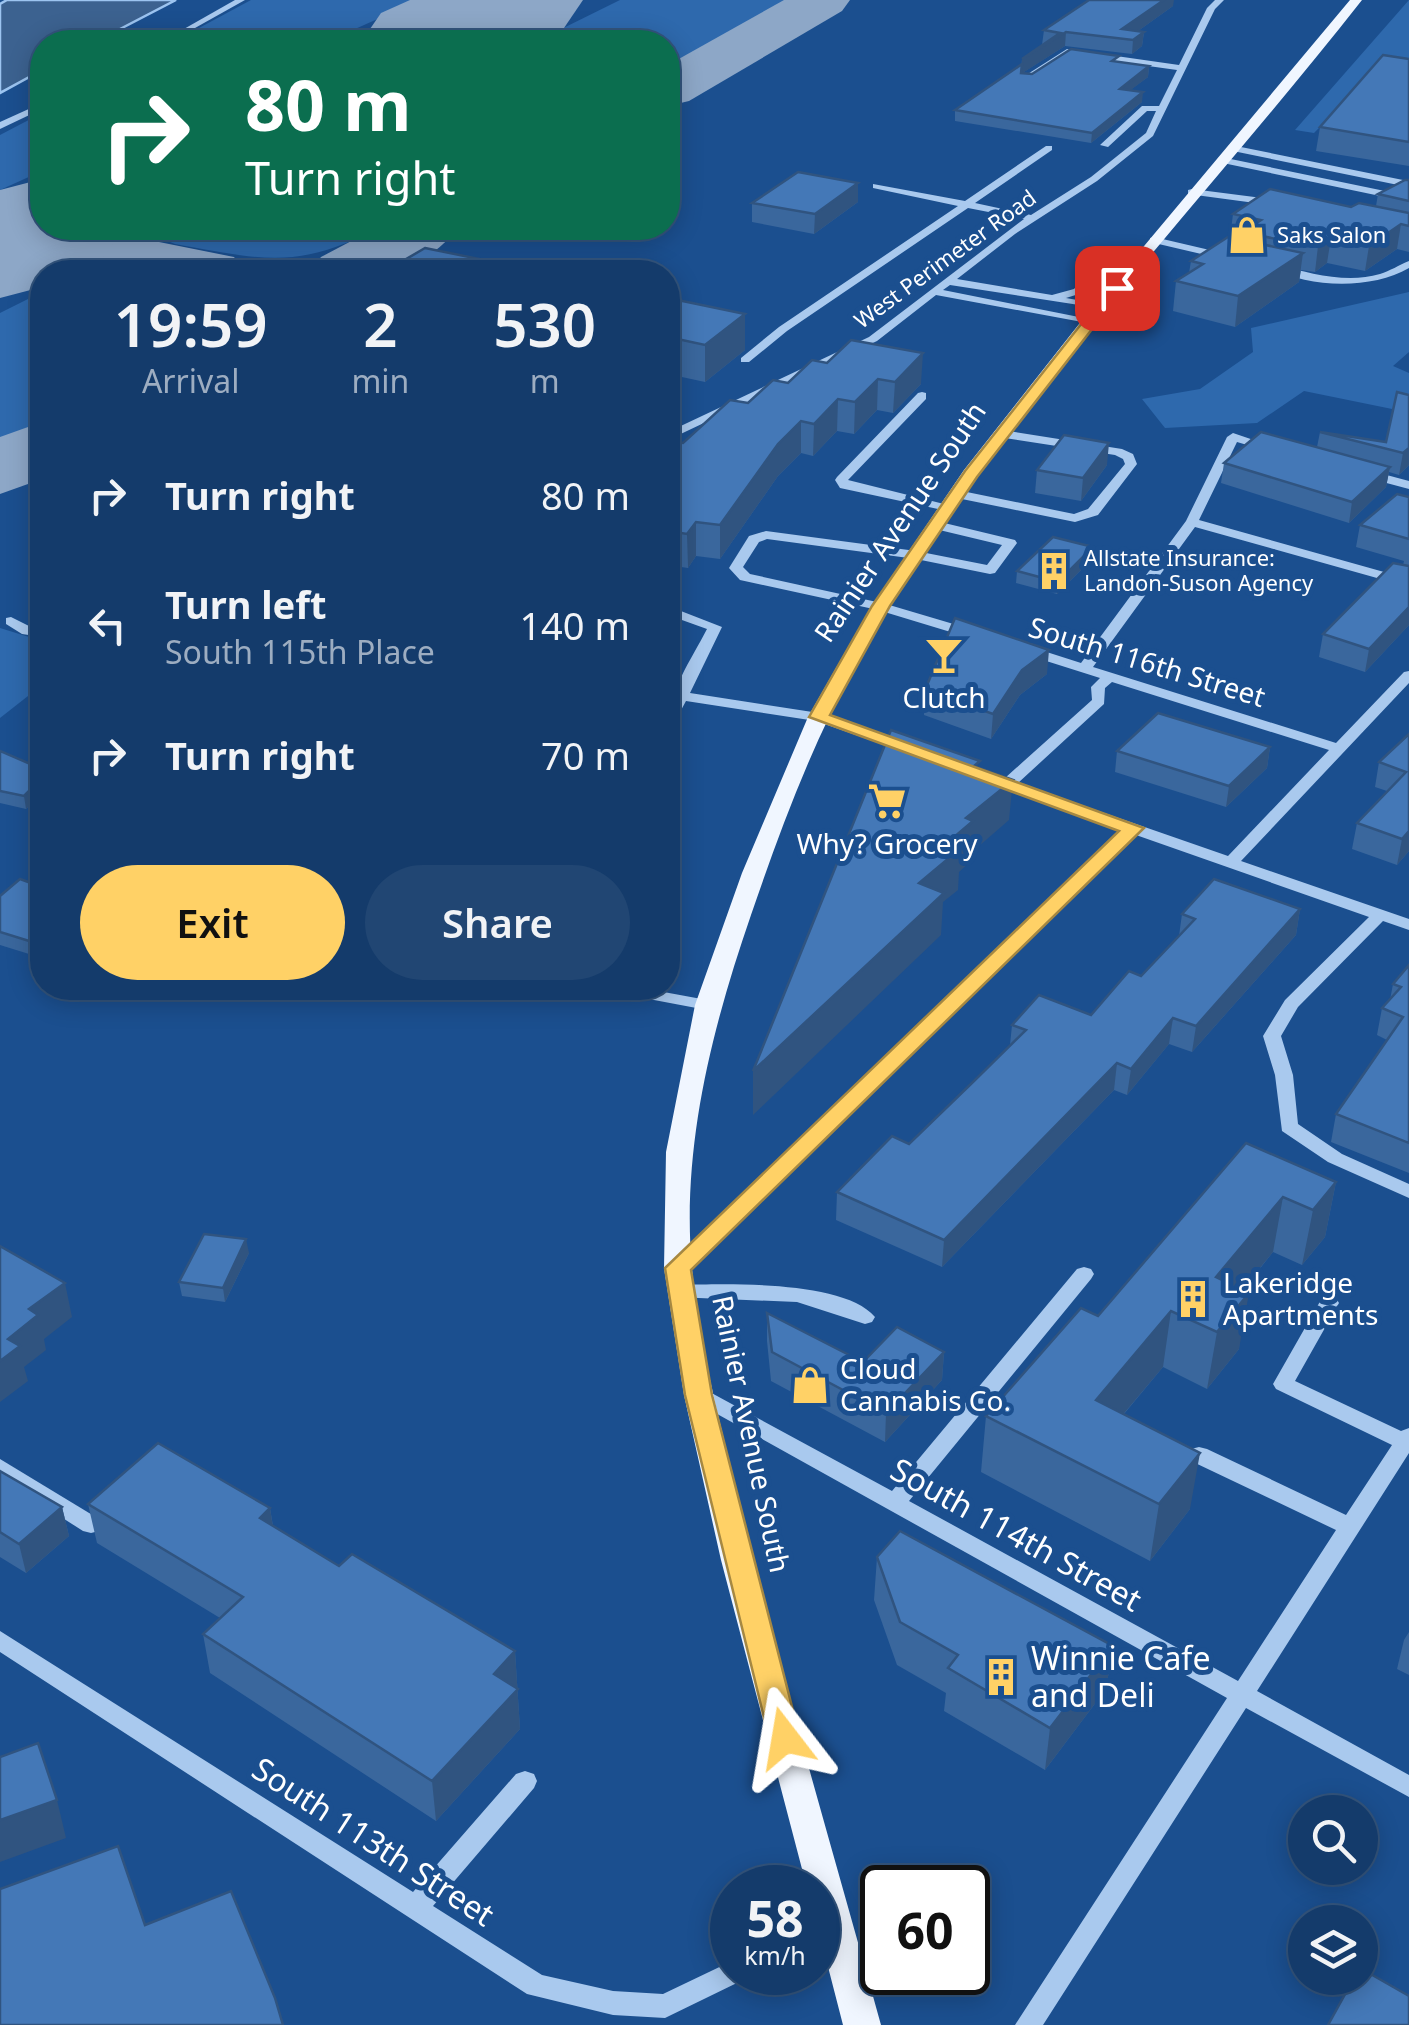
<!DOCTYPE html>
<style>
:root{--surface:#143b6b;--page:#214673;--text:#f1f3f6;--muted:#9dadc1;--line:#33557e;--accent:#ffd166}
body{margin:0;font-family:"Noto Sans",sans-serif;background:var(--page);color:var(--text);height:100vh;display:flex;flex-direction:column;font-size:38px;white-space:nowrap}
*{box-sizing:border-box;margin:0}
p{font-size:32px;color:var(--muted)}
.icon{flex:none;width:55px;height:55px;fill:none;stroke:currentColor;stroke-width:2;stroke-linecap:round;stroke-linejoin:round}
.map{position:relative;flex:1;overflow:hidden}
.drawer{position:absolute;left:30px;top:260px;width:650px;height:740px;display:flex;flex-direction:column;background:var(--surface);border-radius:40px;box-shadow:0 5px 25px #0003,0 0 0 2px var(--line)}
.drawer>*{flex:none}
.top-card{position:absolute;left:30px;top:30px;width:650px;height:210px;border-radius:40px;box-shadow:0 5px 25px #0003,0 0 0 2px var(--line);background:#0b6e4f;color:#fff;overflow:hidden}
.fabs{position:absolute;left:1288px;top:1795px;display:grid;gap:20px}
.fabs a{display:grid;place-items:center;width:90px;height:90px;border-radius:50%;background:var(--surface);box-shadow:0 5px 25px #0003,0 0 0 2px var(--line);font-size:50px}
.speed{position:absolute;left:710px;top:1865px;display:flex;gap:20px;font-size:50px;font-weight:700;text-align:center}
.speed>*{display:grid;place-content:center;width:130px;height:130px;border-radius:50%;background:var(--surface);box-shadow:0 5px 25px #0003,0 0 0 2px var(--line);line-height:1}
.speed small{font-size:25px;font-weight:400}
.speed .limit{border:5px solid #111;border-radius:15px;background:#fff;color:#111}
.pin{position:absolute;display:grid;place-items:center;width:85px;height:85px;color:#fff;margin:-42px;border-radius:20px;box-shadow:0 5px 15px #0006}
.me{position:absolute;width:110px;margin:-55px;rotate:346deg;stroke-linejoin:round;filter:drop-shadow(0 0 8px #0008)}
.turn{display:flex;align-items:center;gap:35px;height:210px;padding:0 50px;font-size:45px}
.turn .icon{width:130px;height:130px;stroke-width:2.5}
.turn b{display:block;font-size:70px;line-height:85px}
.eta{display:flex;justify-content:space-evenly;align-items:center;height:170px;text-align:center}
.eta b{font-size:60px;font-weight:600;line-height:70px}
.primary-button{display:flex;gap:20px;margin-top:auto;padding:20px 50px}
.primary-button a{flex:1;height:115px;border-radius:60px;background:var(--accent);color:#111;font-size:40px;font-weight:600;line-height:115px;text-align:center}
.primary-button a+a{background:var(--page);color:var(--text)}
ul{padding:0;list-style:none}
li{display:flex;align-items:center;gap:30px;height:130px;padding:0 50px}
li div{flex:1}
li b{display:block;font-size:38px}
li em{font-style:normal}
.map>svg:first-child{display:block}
</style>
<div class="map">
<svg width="1409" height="2025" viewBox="0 0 1409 2025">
<rect width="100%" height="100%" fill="#1b4f8f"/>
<g fill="#2e69ad">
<path d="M251,0H420L326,42H173Z"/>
<path d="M620,0H795L668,71V42H535Z"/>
<path d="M1409,0V76L1375,71L1314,133L1295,130Z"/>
<path d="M42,113V171L0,190V135Z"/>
<path d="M169,228H380C295,270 265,260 175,244L160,238Z"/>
<path d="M42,292V374L30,381L42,385V419L0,443V313Z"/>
<path d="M1409,292V352L1393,366L1409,373V401L1397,410L1304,391L1257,423L1165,428L1142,399L1200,389L1253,352L1251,328Z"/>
<path d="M0,628L42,641V685L0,718Z"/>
</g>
<path fill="#3c6290" stroke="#9cc4f0" stroke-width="2.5" d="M7,0H176L95,42H42V70L0,93V4Z"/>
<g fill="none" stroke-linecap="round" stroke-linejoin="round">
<g fill="#8da7c7" fill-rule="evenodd">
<path d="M480,0H561C544,24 493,34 466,27L458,16L466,5Z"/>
<path d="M784,0H850L842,11L689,101L668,106V65Z"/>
<path d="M89,228L234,257L245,272H111L85,267L0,273V233Z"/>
<path d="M376,228H457C424,276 363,275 310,272L321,257Z"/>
<path d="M42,422V479L0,494V437Z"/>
</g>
<g fill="#8da7c7" fill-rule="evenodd">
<path d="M410,0H583L564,28L535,42H361L381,13Z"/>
<path d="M42,179V228H125C97,268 92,272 42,272V287L0,298V190Z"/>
</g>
<g fill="#a9c9ee" fill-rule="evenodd">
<path d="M235,0H245L170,42H161Z"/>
<path d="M1215,0H1224L1215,9L1153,136L1097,181L1015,234L957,279L1052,295L1074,289L1087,275L1137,266V270L1095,279L1082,293L1066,298L1105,305V309L950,285L943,290L1089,319L1093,320V324L936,295L877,341L668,440V432L869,337L1024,219L968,208L787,331L749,362H741V358L779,327L958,206L873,188V184L965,201L1046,146H1052V150L975,203L1031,215L1091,177L1146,133L1156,111H1147L1108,147L1100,145L1142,106H1159L1177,70L1069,55L1029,81H1023V77L1067,49L1179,65L1207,8Z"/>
<path d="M42,103V109L0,129V122Z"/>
<path d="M1231,145L1403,180L1408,183L1403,186L1228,150V146Z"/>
<path d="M1221,157L1409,196V202L1218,162V158Z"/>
<path d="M1192,189L1277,200L1282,203L1277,206L1188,194V190Z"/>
<path d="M1154,237L1231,255L1232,257L1227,260L1150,242V238Z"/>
<path d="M1409,261V268C1371,290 1309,288 1272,268L1277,265C1310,273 1346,284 1380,274C1390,271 1399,265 1409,261Z"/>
<path d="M922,392L926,393V399L848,480L952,506V512L840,488L835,480L837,477L918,393Z"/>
<path d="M1002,430L1122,449L1133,454L1137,464L1098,515L1075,522L952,497L951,494L957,490L1074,514L1088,509L1125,464L1123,459L1115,455L998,437L996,434Z"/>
<path d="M1233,433L1277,448L1271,452L1237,442L1199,520L1409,579V587L1195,527L1093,667L1336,743L1404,672L1409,671V683L1241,861L1409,919V930L1383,921L1298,1007L1281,1036L1293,1075L1298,1124L1342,1154L1409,1184V1198L1328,1162L1282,1131L1275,1075L1263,1036L1285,1000L1369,917L1136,835L685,1273H671L668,1268L671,1263L1123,830L985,781L982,778L990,773L1005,778L1092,700L1091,687L1100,678L1021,653V647H1031L1081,663L1186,521L1227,437ZM1112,682L1329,750L1228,856L1018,783L1104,704L1105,688Z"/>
<path d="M1368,470L1409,481V489L1364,477L1362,474Z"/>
<path d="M936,521L1015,540L1017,543L995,573L990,574L916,559L767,539L759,542L743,567L750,574L886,604L977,631V637H967L878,610L740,580L729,568L749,536L766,531L916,551L987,565L1002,545L931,528L929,525Z"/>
<path d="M668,606L722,627L690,693L819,713L914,746L917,749L909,754L904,752L816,721L686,701L673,725L668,726C668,692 691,660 707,629L668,615Z"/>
<path d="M11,617L31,627L42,629V637L22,634L6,624V618Z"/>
<path d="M608,988H642L707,1000L716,1005L707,1010L617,993Z"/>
<path d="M1084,1267L1091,1269L1094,1274L1091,1279L909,1501L1238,1681L1336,1530L1191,1461L1188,1455L1191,1449L1199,1447L1207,1449L1346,1515L1392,1445L1276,1389L1273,1384L1322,1298H1336L1339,1303L1295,1381L1401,1431L1409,1428V1453L1257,1691L1409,1775V1797L1246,1708L1043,2025H1015L1227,1698L692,1400L689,1395L692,1390L699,1387L706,1390L892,1491L1077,1269Z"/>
<path d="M682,1285C728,1284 844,1280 875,1317L872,1322L865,1324L797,1302L675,1297L672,1292L675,1287Z"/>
<path d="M0,1459L99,1519L102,1525L99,1531L91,1533L83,1531L0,1478Z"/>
<path d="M0,1631L413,1892L516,1774L525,1771L534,1774L537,1781L534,1788L433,1906L542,1975L613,1991L663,1994L732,1961V1972H747L743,1980L665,2018L613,2015L527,1994L0,1652Z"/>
</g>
<path fill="#f0f6ff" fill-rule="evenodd" d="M1350,0H1362C1180,232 962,448 830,715C799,779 774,848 751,915C712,1028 681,1148 692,1269C699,1347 721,1425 739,1501C781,1677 833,1851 881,2025H843L818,1928V1888H807L721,1560L684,1395L664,1268L666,1152L695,1005L742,873L808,717L871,607L964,470L1083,319Z"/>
</g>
<g fill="#3a679d">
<path d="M1173,6L1138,31L1144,32L1142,46L1132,54L1065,46L1022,73L1032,74L1118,62L1149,66L1148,77L1130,90L1142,102L1091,143L955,121V110L1021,73L1022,59L1042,45L1044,30Z"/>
<path d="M1409,59V166L1316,151L1320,127Z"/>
<path d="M1409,180V252L1397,249L1365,271L1327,263L1315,272L1301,270L1299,282L1235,327L1173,311L1176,281L1189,273L1191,261L1230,238L1233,214L1376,206L1378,194Z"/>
<path d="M858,202L814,234L752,222V203Z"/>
<path d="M668,298L745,350L705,382L668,374Z"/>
<path d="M812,360L921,384L893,413L877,410L854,434L837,431L813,456L801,453L778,476L720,559L696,556L688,568L668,565V450L683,443L748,403L788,383Z"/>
<path d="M1409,395V465L1399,475L1389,472L1386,487L1349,523L1221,483L1224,463L1317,447L1320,432L1386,442Z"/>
<path d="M1107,465L1081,501L1035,493L1037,470Z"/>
<path d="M1409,497V625L1365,672L1319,657L1323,634L1403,565L1404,561L1356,547L1360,525Z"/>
<path d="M1093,547L1092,559L1057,594L1016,583L1017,571Z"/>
<path d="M1047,674L1020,695L991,739L924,715L925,690Z"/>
<path d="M1409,734V851L1397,865L1352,849L1357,823L1387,791L1375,787L1379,762Z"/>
<path d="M1270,747L1267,768L1226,807L1115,772L1117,751Z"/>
<path d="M0,751L42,769V793L26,809L0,803Z"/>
<path d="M42,887V958L0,945V896Z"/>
<path d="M1300,909L1296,935L1192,1052L1169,1044L1127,1095L1114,1090L942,1267L836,1220L837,1192L909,1144L1010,1045L1012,1025L1091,1015L1141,976L1179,936L1182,914Z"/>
<path d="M1409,965V1173L1331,1142L1336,1114L1387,1040L1377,1035L1382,1008L1390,1000L1393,984Z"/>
<path d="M1246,1143L1336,1182L1325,1237L1302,1265L1273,1252L1243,1290L1239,1349L1207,1389L1163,1367L1124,1414L1190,1509L1150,1561L981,1472L986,1416L1098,1316Z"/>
<path d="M249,1253L225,1302L182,1296L179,1282Z"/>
<path d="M767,1313L863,1362L944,1352L942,1380L885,1442L771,1381L767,1341Z"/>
<path d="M0,1471L62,1507L69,1536L26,1573L0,1557Z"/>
<path d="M88,1504L270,1508L273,1526L339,1566L515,1651L520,1729L436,1821L210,1673L203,1634L220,1618L97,1543Z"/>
<path d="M877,1557L1113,1646L1106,1689L1045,1770L944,1711L946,1693L897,1665L874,1600Z"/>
<path d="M1409,1632V1675L1397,1669L1404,1640Z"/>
</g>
<g fill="#305480">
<path d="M1164,0H1174L1173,6L1127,39L1122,29Z"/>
<path d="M1066,32L1065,46L1021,74L1022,59Z"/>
<path d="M1144,32L1142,46L1132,54L1133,40Z"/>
<path d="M1149,66L1148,77L1119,99L1120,89Z"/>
<path d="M1143,92L1142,102L1091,143L1092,133Z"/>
<path d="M858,183V202L814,234L815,214Z"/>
<path d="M1401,224L1397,249L1365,271L1369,246Z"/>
<path d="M1331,238L1327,263L1315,272L1318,246Z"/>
<path d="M1303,253L1299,282L1235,327L1238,296Z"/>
<path d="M745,314V350L705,382V345Z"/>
<path d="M923,353L921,384L893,413L895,382Z"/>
<path d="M878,379L877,410L854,434L855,402Z"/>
<path d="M838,399L837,431L813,456L814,424Z"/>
<path d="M801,421V453L778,476L720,559V525L778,444Z"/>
<path d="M1109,443L1107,465L1081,501L1083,478Z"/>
<path d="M1409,448V465L1399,475L1403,453Z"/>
<path d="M1390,467L1386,487L1349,523L1352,502Z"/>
<path d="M696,522V556L688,568L687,534Z"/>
<path d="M1093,547L1092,559L1057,594L1058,582Z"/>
<path d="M1409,607V625L1365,672L1369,649Z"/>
<path d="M1049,650L1047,674L1020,695L991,739L993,714L1022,670Z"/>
<path d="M1270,747L1267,768L1226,807L1229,786Z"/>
<path d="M42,778V793L26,809L24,796Z"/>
<path d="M1013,780L1009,820L971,853L970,862L959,872L958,890L943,902L941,935L753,1115V1071L919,883L966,818Z"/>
<path d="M1409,831V851L1397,865L1402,839Z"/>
<path d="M1300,909L1296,935L1192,1052L1196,1026Z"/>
<path d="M1173,1018L1169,1044L1127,1095L1131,1069Z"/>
<path d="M1117,1063L1114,1090L942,1267L944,1240Z"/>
<path d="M1336,1182L1325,1237L1302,1265L1313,1210Z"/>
<path d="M1283,1197L1273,1252L1210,1329L1216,1277Z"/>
<path d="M246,1239L249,1253L225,1302L223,1288Z"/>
<path d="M65,1283L72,1317L44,1339L46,1350L24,1367L28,1381L0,1402V1361L8,1339L29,1309Z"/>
<path d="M1249,1293L1239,1349L1207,1389L1217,1332Z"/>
<path d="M1171,1311L1163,1367L1088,1456L1096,1400Z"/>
<path d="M944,1352L942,1380L885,1442L886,1413Z"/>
<path d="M1200,1453L1190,1509L1150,1561L1159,1504Z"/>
<path d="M62,1507L69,1536L26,1573L19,1544Z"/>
<path d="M270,1508L276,1547L260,1518Z"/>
<path d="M1113,1646L1106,1689L1045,1770L1050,1728Z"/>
<path d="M515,1651L520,1729L436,1821L432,1781L494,1674Z"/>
<path d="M57,1800L66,1838L0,1862V1820Z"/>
</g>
<g fill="#4478b7" stroke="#305480" stroke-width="2.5">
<path d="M1089,0H1164L1122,29L1144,32L1133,40L1066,32L1022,59L1060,33L1044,30Z"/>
<path d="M1071,49L1119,56L1112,61L1149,66L1120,89L1143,92L1092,133L955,110L1022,64L1021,73L1032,74Z"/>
<path d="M1383,55L1409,59V142L1320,127Z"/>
<path d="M798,172L858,183L815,214L752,203Z"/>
<path d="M1405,180H1409V201L1378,194Z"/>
<path d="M1270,189L1351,207L1359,203L1409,213V226L1401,224L1369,246L1331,238L1318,246L1300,244L1243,232L1261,220L1233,214Z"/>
<path d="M1228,237L1303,253L1238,296L1176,281L1203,264L1191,261Z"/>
<path d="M425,248L543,272H384Z"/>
<path d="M668,298L745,314L705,345L668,337Z"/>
<path d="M851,340L923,353L895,382L878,379L855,402L838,399L814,424L801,421L778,444L720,525L696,522L687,534L668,531V450L674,442L683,443L730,400L748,403L773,380L788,383L812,360L827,363Z"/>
<path d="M1397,392L1409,395V448L1403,453L1320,432L1386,442Z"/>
<path d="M1261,432L1390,467L1352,502L1224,463Z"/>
<path d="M1064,435L1109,443L1083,478L1037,470Z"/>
<path d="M1397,494L1409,497V539L1360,525Z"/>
<path d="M1053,537L1093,547L1058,582L1017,571Z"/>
<path d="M1393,563L1409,566V607L1369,649L1323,634Z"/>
<path d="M955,618L1049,650L1022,670L993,714L925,690Z"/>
<path d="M1158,713L1270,747L1229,786L1117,751Z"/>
<path d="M891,730L980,761L974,766L1013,780L966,818L973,821L947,843L961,848L919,883L944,893L753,1071Z"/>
<path d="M1409,734V831L1402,839L1357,823L1406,772L1379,762Z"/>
<path d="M0,751L42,769V778L24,796L0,791Z"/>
<path d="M20,879L42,887V945L0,932V896Z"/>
<path d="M1214,879L1300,909L1196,1026L1173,1018L1131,1069L1117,1063L944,1240L837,1192L892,1136L909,1144L973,1082L1026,1030L1012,1025L1039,995L1091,1015L1129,971L1141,976L1195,919L1182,914Z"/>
<path d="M1409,965V1143L1336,1114L1403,1017L1382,1008L1401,987L1393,984Z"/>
<path d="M1246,1143L1336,1182L1313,1210L1283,1197L1216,1277L1249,1293L1217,1332L1171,1311L1096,1400L1200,1453L1159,1504L986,1416L1081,1308L1098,1316Z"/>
<path d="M204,1234L246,1239L223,1288L179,1282Z"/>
<path d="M0,1246L65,1283L29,1309L38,1315L8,1339L20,1346L0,1361Z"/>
<path d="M767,1313L863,1362L897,1327L944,1352L886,1413L772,1352Z"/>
<path d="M158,1443L270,1508L260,1518L339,1566L352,1554L515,1651L494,1674L518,1689L432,1781L203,1634L243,1597L88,1504Z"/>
<path d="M0,1471L62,1507L19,1544L0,1532Z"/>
<path d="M900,1531L1113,1646L1050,1728L948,1668L958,1655L900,1622L877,1557Z"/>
<path d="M38,1743L57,1800L0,1820V1757Z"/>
<path d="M118,1846L145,1925L231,1891L275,1998L283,2025H0V1889Z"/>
<path d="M1360,1968L1409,1996V2025H1328L1354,1978H1360Z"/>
</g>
<path fill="#ffd166" stroke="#a68842" stroke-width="2.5" d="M1112,285L1124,288L977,477L890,606L830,715L1144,828L691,1270L712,1395L800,1738L796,1748L785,1752L774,1748L769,1738L685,1395L665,1268L1119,831L809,717L872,606L965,471Z"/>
<defs>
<g id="shop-bare" transform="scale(3)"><path d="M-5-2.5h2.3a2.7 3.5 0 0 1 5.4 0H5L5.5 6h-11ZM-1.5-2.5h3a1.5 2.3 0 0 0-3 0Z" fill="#ffd166" stroke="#1b4f8f" stroke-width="2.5" paint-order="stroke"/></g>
<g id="building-bare" transform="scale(3)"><path d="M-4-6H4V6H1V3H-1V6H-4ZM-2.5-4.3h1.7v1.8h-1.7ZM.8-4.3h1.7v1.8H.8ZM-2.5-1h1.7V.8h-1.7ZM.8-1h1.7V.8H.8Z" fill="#ffd166" stroke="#1b4f8f" stroke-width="2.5" paint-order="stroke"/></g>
<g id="bar-bare" transform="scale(3)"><path d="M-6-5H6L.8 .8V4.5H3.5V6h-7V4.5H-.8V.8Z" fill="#ffd166" stroke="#1b4f8f" stroke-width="2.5" paint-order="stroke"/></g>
<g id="supermarket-bare" transform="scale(3)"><path d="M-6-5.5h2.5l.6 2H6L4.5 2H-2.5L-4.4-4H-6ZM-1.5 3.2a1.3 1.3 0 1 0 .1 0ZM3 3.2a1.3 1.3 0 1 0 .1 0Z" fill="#ffd166" stroke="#1b4f8f" stroke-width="2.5" paint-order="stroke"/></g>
</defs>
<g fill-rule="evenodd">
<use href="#shop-bare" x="1247" y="235"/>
<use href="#building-bare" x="1054" y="571"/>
<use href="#bar-bare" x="944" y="655"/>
<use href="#supermarket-bare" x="887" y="801"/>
<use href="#building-bare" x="1193" y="1299"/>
<use href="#shop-bare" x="810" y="1385"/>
<use href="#building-bare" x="1001" y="1677"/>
</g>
<g text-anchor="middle" stroke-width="10" stroke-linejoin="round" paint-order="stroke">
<g font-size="22" fill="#fff" stroke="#1b4f8f" text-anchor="start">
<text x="1277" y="243">Saks Salon</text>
<text x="1084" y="566">Allstate Insurance:<tspan x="1084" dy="25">Landon-Suson Agency</tspan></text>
</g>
<g font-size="22" fill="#fff" stroke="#1b4f8f">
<text transform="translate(945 259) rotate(-36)" y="8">West Perimeter Road</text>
</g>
<g font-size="28" fill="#fff" stroke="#1b4f8f">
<text transform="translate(900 522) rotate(-56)" y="10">Rainier Avenue South</text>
<text transform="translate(1147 662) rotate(17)" y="10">South 116th Street</text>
<text transform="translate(751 1434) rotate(78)" y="10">Rainier Avenue South</text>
</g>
<g font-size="28" fill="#fff" stroke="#1b4f8f">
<text x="944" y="708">Clutch</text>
<text x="887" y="854">Why? Grocery</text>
<text x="1223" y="1293" text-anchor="start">Lakeridge<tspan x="1223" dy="32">Apartments</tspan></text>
<text x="840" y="1379" text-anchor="start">Cloud<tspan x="840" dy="32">Cannabis Co.</tspan></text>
</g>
<g font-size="32" fill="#fff" stroke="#1b4f8f">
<text transform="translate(1016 1535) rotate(29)" y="11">South 114th Street</text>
<text transform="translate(373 1842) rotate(33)" y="11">South 113th Street</text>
</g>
<g font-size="32" fill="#fff" stroke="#1b4f8f" text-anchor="start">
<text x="1031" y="1670">Winnie Cafe<tspan x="1031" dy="37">and Deli</tspan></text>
</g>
</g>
</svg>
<div class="fabs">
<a><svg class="icon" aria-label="search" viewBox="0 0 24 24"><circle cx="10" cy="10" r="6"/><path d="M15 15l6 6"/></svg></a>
<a><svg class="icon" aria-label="layers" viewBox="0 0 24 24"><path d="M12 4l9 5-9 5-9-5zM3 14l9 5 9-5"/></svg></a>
</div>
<div class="speed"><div>58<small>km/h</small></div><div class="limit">60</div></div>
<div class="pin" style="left:1117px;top:288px;background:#d93025"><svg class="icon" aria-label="arrive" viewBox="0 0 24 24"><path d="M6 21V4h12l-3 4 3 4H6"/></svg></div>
<svg class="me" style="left:785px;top:1738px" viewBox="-20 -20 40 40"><path d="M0-17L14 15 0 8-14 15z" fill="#ffd166" stroke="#fff" stroke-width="4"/></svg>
<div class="top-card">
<div class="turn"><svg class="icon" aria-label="right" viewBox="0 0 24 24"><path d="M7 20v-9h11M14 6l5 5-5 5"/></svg><div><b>80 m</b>Turn right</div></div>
</div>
<section class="drawer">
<div class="eta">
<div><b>19:59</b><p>Arrival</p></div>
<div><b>2</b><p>min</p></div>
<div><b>530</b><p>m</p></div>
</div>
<ul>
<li><svg class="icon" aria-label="right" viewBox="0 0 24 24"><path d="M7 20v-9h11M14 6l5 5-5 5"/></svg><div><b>Turn right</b></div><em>80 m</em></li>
<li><svg class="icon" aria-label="left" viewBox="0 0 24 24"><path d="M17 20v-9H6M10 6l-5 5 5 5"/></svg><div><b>Turn left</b><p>South 115th Place</p></div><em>140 m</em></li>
<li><svg class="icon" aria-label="right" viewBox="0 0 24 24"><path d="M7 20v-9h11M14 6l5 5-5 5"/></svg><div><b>Turn right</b></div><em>70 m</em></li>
</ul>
<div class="primary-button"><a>Exit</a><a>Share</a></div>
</section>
</div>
